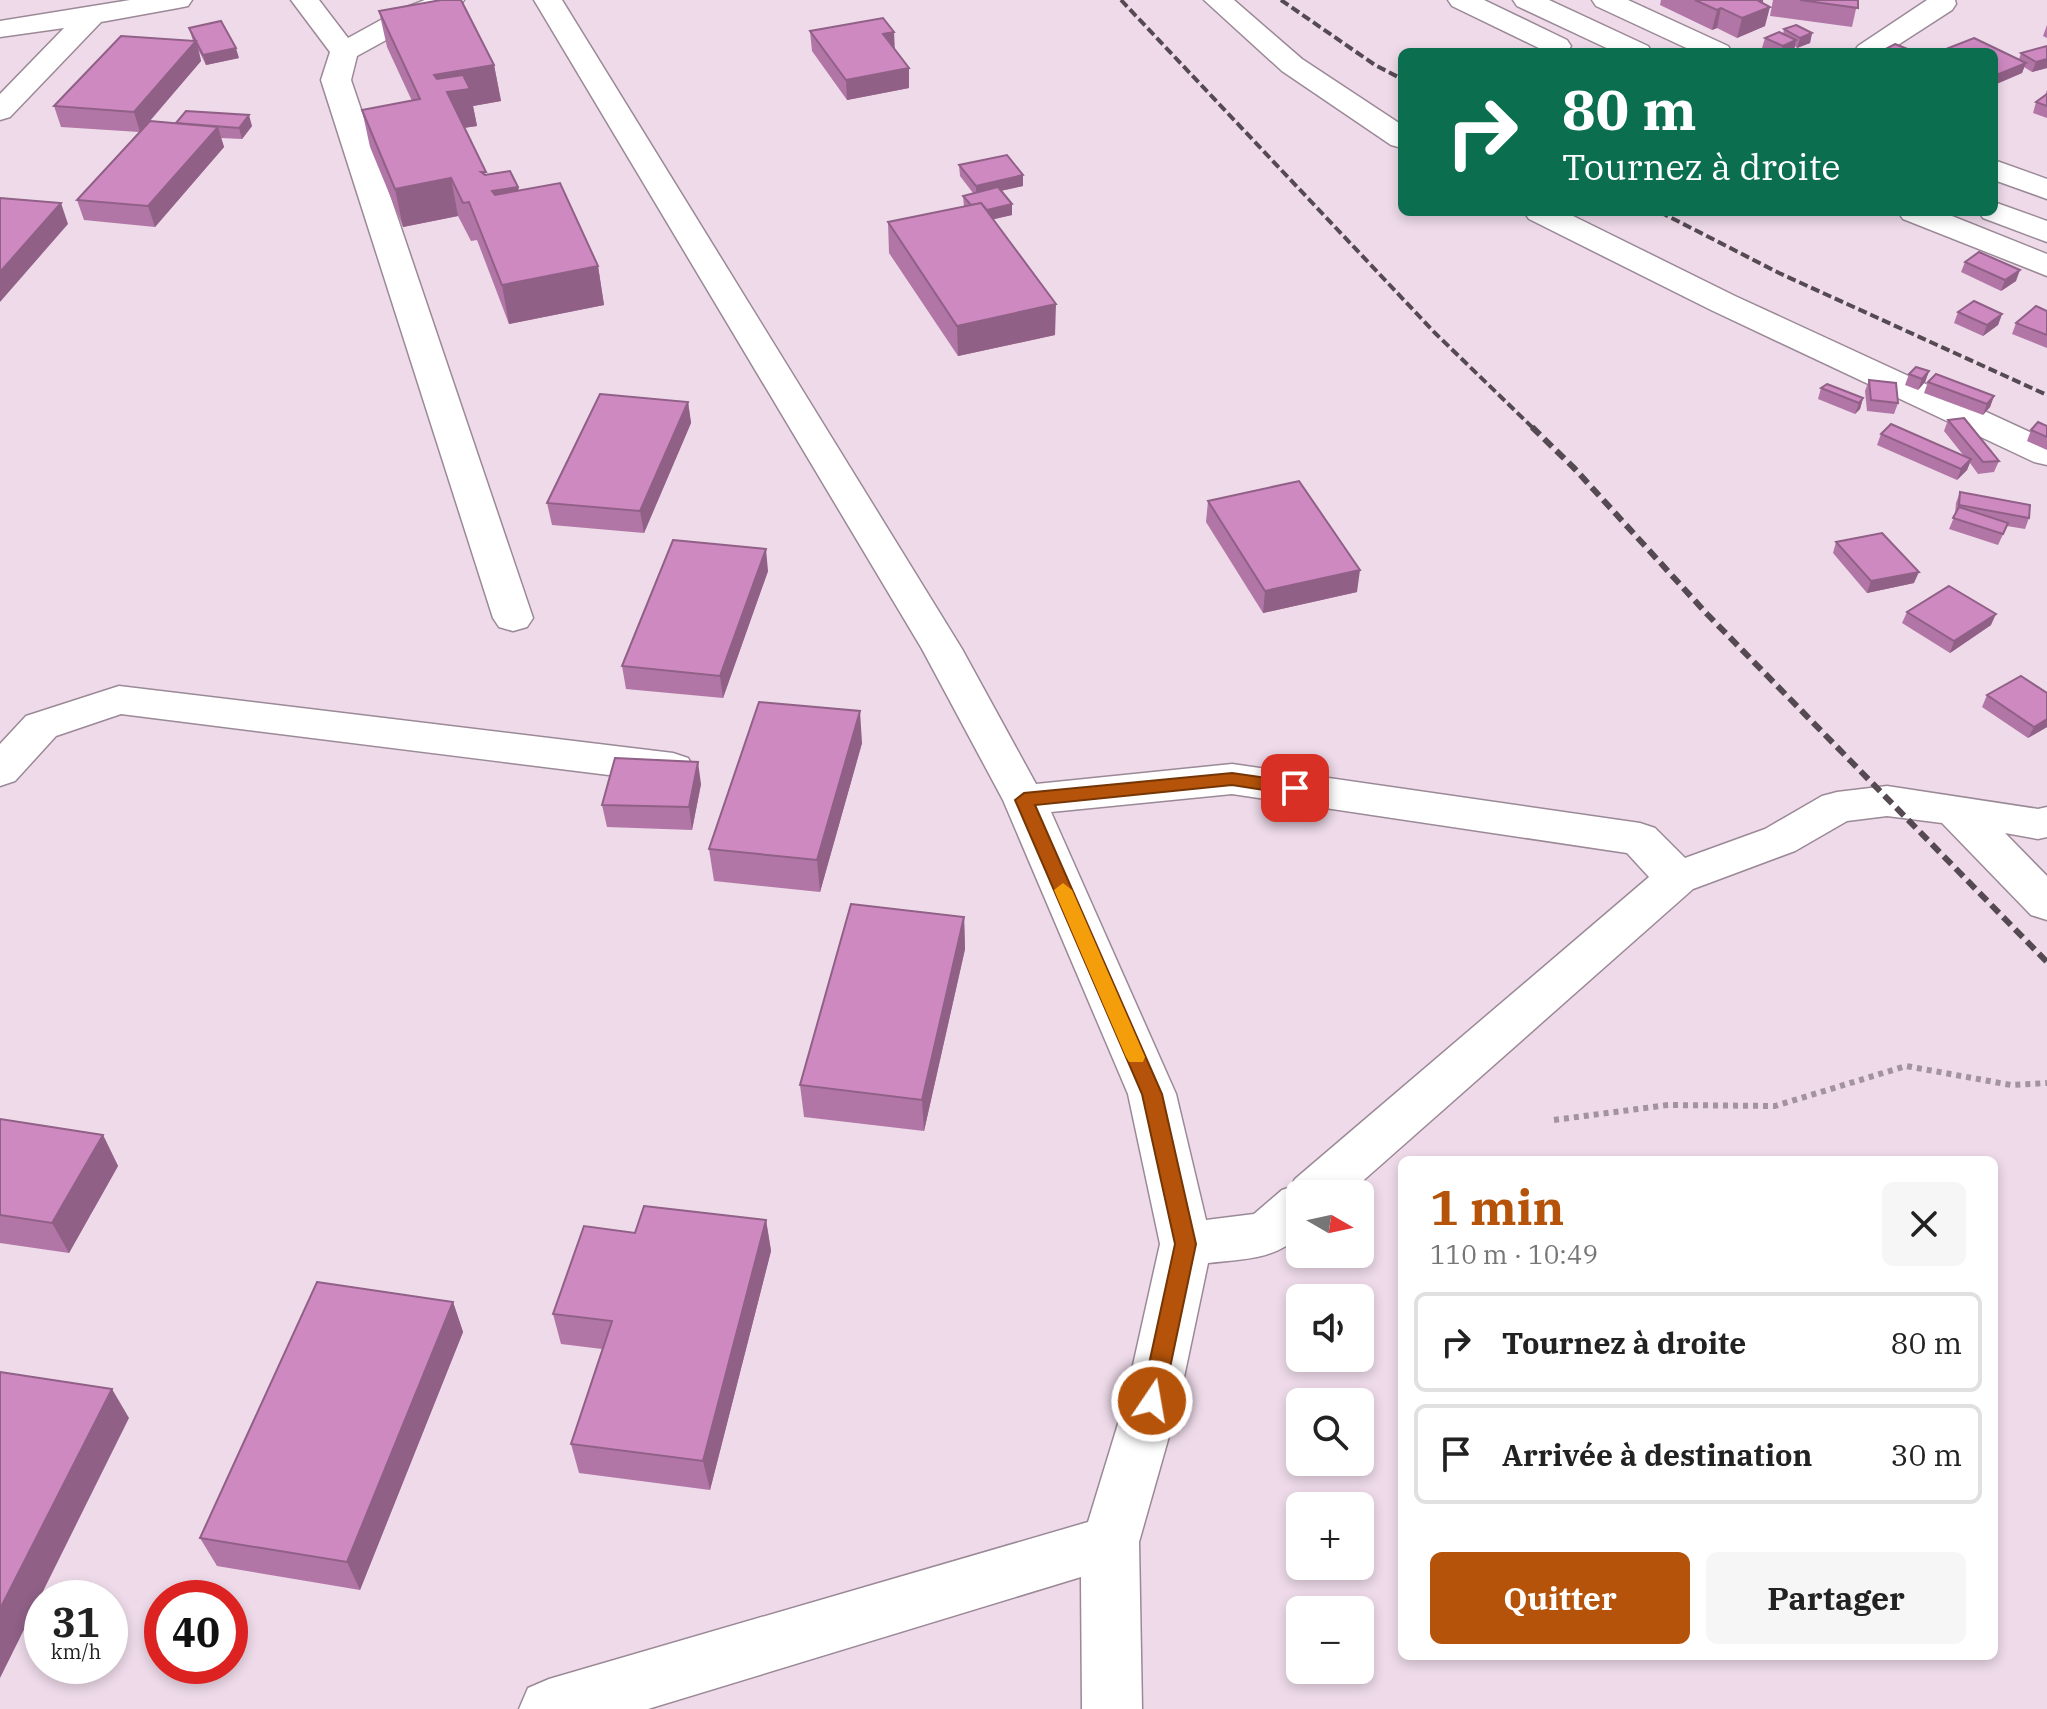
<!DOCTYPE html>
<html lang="fr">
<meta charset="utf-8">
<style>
:root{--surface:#fff;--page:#f6f6f6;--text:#222;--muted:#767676;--line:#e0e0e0;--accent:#b45309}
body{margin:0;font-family:"IBM Plex Serif",serif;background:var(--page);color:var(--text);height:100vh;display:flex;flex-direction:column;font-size:30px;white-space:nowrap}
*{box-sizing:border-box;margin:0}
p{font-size:26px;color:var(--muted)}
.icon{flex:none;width:44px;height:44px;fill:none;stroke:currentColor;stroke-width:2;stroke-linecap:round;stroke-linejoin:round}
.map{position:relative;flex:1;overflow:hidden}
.sheet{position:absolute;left:1398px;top:1156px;width:600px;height:504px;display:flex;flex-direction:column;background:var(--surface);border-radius:12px;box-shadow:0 4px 12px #0003}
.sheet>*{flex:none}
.hud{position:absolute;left:1398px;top:48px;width:600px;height:168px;border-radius:12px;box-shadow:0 4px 12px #0003;background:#0b6e4f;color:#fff;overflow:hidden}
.needle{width:52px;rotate:99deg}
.fabs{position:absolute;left:1286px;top:1180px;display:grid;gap:16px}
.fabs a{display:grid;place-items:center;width:88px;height:88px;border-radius:12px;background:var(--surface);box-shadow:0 4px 12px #0003;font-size:40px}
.speed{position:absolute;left:24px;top:1580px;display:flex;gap:16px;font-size:40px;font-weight:700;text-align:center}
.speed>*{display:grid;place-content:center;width:104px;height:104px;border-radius:50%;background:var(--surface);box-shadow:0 4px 12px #0003;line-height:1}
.speed small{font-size:20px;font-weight:400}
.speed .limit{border:12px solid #d22;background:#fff;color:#111}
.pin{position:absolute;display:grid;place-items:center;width:68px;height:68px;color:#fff;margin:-34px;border-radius:16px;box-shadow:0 4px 12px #0006}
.me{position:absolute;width:88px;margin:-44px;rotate:12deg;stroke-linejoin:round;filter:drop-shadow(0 0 6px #0008)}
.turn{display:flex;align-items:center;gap:28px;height:168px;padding:0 32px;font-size:36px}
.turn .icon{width:104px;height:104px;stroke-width:2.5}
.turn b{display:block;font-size:56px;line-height:68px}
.round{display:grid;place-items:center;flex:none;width:84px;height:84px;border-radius:12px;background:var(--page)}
.overview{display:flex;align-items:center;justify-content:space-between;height:136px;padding:0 32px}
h1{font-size:48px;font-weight:800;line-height:60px;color:var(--accent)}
.primary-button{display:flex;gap:16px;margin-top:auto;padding:16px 32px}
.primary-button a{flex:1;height:92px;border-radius:12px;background:var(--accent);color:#fff;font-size:32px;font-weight:800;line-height:92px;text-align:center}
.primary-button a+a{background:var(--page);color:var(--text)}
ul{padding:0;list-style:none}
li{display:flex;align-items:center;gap:24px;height:100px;margin:0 16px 12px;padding:0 16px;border:4px solid var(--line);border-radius:12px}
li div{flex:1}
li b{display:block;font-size:30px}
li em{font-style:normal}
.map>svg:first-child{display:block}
</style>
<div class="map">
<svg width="2047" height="1709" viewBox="0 0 2047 1709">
<rect width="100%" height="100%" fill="#eedae9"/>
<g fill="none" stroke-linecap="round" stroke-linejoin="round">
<g stroke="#9b8997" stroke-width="3">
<g id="minor">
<path d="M130,0H192L188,6L178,8L101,22L10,117L0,120V94L64,28L0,37V21Z"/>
<path d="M291,0H319L348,38L399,10L425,0H464L460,6L419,22L357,56L351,80L533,618L527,627L513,631L499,627L493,618L321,80L330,52Z"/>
<path d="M534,0H562L962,649L1036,784L1232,764L1640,823L1655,828L1685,858L1765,829L1822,796L1837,792L1887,786L2038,809L2047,807V837L2038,839L2005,833L2047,876V920L2031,915L1942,823L1887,816L1847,821L1795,851L1693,889L1348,1194H1300V1236C1273,1260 1243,1259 1208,1263L1179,1401L1139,1542L1142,1709H1082L1081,1577L648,1709H519L528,1688L549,1679L1088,1522L1125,1401L1160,1244L1128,1094L1003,800L922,649ZM1232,794L1627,853L1649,877L1295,1179L1291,1187L1282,1190L1254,1214L1206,1220L1176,1094L1051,812Z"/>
<path d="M1204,0H1234L1302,59L1402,125V148L1391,145L1282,71Z"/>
<path d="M1592,0H1628L1728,46L1732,52H1695L1596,6Z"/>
<path d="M1927,0H1955L1956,4L1952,10L1887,52H1854L1858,46Z"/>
<path d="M1994,160L2047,179V199L1994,180Z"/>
<path d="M1524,212H1565L1735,296L2047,440V465L2034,462L1711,310L1529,219Z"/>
<path d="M119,686L673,753L688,758L694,768L688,778L673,783L121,714L56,736L15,781L0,786V744L26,716Z"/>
</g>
</g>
<g stroke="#9b8997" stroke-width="3">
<g id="major">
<path d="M1448,0H1484L1567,40L1571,46L1567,52H1547L1452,6Z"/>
<path d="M1513,0H1549L1648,46L1652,52H1615L1517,6Z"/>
<path d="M1994,202L2047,221V242L1983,218L1979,212H1994Z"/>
<path d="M1898,212H1942L2047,254V276L1903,219Z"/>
</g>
</g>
<path stroke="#a2939e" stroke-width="6" stroke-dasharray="5 5" stroke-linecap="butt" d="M1554,1120L1668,1105L1775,1106L1906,1066L2011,1085L2047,1083"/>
<use href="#minor" fill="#fff" fill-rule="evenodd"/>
<use href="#major" fill="#fff" fill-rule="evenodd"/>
<g stroke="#554a52" stroke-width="4" stroke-dasharray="9 4" stroke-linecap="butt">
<path d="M1121,0L1435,333L1534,429"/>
<path d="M1281,0L1375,65L1402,79"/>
<path d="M1660,212L1779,273L2047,395"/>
</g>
<path stroke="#554a52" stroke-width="6" stroke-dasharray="11 6" stroke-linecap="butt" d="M1532,427L1575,469L1707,614L2047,962"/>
</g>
<g fill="#b176a6">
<path d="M1661,0H1763L1765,26L1737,38L1717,28L1712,30L1660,5Z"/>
<path d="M1773,0H1858L1852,27L1770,16Z"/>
<path d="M379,11L494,65L501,101L473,106L477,126L464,128L486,175L518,187L519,190L598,266L604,305L509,324L477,240L471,241L458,216L403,227L370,147L362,110L412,101L387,47Z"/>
<path d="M2047,25V38L2043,36Z"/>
<path d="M189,28L239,58L206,65L199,51L201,61L150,121L176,123L252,126L242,139L221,138L224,147L155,227L84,220L77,200L139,132L61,127L54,106L193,41Z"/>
<path d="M1784,29L1812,33L1810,43L1797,48L1795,46L1794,50L1790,52H1771L1762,48L1765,38L1783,34Z"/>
<path d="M810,31L895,50L909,88L847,100L812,51Z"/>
<path d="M1974,38L2019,59L2021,53L2047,46V68L2032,72L2024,67L2022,73L1994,85V52H1940Z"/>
<path d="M2047,90V118L2033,113L2036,102L2045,96Z"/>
<path d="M959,165L1023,186L1001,191L1012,204V215L993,219L1055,335L958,356L889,253L888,222L964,207L963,196L973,193L960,176Z"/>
<path d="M1965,262L2016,281L2001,291L1961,272Z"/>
<path d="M2047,311V348L2012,334L2016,323Z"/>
<path d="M1958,312L2002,314L1998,325L1983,336L1954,323Z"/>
<path d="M1929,371L1925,382L1918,390L1905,385L1909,374Z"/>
<path d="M1869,380L1898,403L1894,414L1867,411L1865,391Z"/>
<path d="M1928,382L1994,396L1990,407L1983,415L1924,393Z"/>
<path d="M1821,388L1863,398L1860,409L1855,414L1818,399Z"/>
<path d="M688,402L691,423L644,533L552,525L547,503Z"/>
<path d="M1948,420L1999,461L1994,472L1978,474L1970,463L1967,470L1957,480L1877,445L1881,434L1964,456L1944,431Z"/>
<path d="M2047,426V450L2027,441L2031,430Z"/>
<path d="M1960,492L2029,518L2025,529L2007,526L1998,545L1949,529L1955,515L1956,503Z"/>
<path d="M1208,501L1357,592L1263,613L1206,522Z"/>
<path d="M1836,542L1914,583L1867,593L1833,553Z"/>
<path d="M768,571L723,698L626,689L622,666Z"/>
<path d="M1907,612L1991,625L1950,653L1902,623Z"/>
<path d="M1987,695L2047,727L2028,738L1982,707Z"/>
<path d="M862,743L820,892L714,881L709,849Z"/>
<path d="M701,784L692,830L607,827L602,805Z"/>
<path d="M964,917L965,949L924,1131L804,1117L800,1085Z"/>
<path d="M0,1119L103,1135L118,1166L69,1253L0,1243Z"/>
<path d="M766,1220L771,1251L710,1490L579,1473L571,1444L602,1349L561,1344L553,1314L635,1233Z"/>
<path d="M453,1302L463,1332L360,1590L217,1566L200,1538Z"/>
</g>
<g fill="#906087">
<path d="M1753,0H1763L1761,9L1770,7L1765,26L1737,38L1742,18Z"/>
<path d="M1721,8L1717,28L1712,30L1717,10Z"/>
<path d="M894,32L895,52L883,34Z"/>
<path d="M1812,33L1810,43L1797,48L1800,38Z"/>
<path d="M1796,40L1794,50L1790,52H1781L1783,46Z"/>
<path d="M196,41L201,61L140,132L134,112Z"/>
<path d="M236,48L239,58L206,65L203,55Z"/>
<path d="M2047,59V68L2032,72L2036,62Z"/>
<path d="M2026,63L2022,73L1994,85V76Z"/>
<path d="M494,65L501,101L473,106L477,126L455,129L434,75Z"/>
<path d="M909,68V88L847,100L846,80Z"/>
<path d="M249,115L252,126L242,139L239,128Z"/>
<path d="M218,127L224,147L155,227L148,206Z"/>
<path d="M1023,175V186L976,196V186Z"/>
<path d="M451,178L458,216L403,227L395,189Z"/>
<path d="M518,187L525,224L500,229L492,191Z"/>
<path d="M61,203L68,224L0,302V272Z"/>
<path d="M1012,204V215L978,223V213Z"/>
<path d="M598,266L604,305L509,324L502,285Z"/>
<path d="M2020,270L2016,281L2001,291L2005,280Z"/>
<path d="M1056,304L1055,335L958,356L957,326Z"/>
<path d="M2002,314L1998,325L1983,336L1987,325Z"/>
<path d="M1929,371L1925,382L1918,390L1922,379Z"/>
<path d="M1994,396L1990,407L1983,415L1987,404Z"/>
<path d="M1863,398L1860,409L1855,414L1859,403Z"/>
<path d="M688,402L691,423L644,533L640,511Z"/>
<path d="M1971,459L1967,470L1957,480L1961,469Z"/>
<path d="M766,549L768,571L723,698L720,676Z"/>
<path d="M1360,570L1357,592L1263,613L1265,591Z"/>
<path d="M1919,572L1914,583L1867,593L1871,581Z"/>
<path d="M1996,614L1991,625L1950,653L1954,641Z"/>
<path d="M860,711L862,743L820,892L817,860Z"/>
<path d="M2047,719V727L2028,738L2034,727Z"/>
<path d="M698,762L701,784L692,830L689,807Z"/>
<path d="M964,917L965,949L924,1131L922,1100Z"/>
<path d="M103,1135L118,1166L69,1253L52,1223Z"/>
<path d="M766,1220L771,1251L710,1490L703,1461Z"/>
<path d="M453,1302L463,1332L360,1590L347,1562Z"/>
<path d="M112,1389L129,1418L0,1678V1609Z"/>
</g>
<g fill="#ce89c1" stroke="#906087" stroke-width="2">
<path d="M441,0H461L494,65L434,75L437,79L463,75L470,89L447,92L486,172H481L485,175L510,171L518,187L492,191L495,195L560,183L598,266L502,285L469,202L463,203L451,178L395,189L362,110L420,99L379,11Z"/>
<path d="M1695,0H1757L1770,7L1742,18L1721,8L1717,10Z"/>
<path d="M1800,0H1858V8Z"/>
<path d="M883,18L894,32L883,34L909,68L846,80L810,31Z"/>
<path d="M221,21L236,48L203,55L189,28Z"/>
<path d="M1796,25L1812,33L1800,38L1784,29Z"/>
<path d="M1779,32L1796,40L1783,46L1765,38Z"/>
<path d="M121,36L196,41L134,112L54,106Z"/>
<path d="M1974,38L2026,63L1994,76V52L1941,51Z"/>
<path d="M1895,44L1915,52H1880Z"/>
<path d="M2047,46V59L2036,62L2021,53Z"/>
<path d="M2047,94V106L2036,102Z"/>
<path d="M186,111L249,115L239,128L176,123Z"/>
<path d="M150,121L218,127L148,206L77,200Z"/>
<path d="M1007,155L1023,175L976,186L959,165Z"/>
<path d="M998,187L1012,204L987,210L981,203L971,205L963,196Z"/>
<path d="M0,198L61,203L0,272Z"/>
<path d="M981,203L1056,304L957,326L888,222Z"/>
<path d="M1979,252L2020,270L2005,280L1965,262Z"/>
<path d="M1974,301L2002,314L1987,325L1958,312Z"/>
<path d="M2036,306L2047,311V335L2016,323Z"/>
<path d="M1916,367L1929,371L1922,379L1909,374Z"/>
<path d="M1936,374L1994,396L1987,404L1928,382Z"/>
<path d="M1869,380L1896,383L1898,403L1871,400Z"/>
<path d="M1827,384L1863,398L1859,403L1821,388Z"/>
<path d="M600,394L688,402L640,511L547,503Z"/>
<path d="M1964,418L1999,461L1983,462L1948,420Z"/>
<path d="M2038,422L2047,426V437L2031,430Z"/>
<path d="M1891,424L1971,459L1961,469L1881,434Z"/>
<path d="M1299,481L1360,570L1265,591L1208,501Z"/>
<path d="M1960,492L2030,505L2029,518L1959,505Z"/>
<path d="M1959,507L2008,523L2003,534L1953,518Z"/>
<path d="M1882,533L1919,572L1871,581L1836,542Z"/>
<path d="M673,540L766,549L720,676L622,666Z"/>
<path d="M1949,586L1996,614L1954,641L1907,612Z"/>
<path d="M2021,676L2047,693V719L2034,727L1987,695Z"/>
<path d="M759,702L860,711L817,860L709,849Z"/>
<path d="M615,758L698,762L689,807L602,805Z"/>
<path d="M851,904L964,917L922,1100L800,1085Z"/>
<path d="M0,1119L103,1135L52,1223L0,1215Z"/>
<path d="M644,1206L766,1220L703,1461L571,1444L612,1321L553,1314L584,1226L635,1233Z"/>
<path d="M317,1282L453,1302L347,1562L200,1538Z"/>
<path d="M0,1372L112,1389L0,1609Z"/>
</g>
<path fill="#b45309" stroke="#753606" stroke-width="2" d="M1232,773L1295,782L1304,788L1295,795L1232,785L1035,805L1162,1094L1196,1244L1163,1401L1160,1409L1152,1411L1144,1409L1141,1401L1175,1244L1142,1094L1015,800L1024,793Z"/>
<path fill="#f59e0b" d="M1063,883L1072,890L1145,1057L1143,1062H1129L1126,1057L1054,890Z"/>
</svg>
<div class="fabs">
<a><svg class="needle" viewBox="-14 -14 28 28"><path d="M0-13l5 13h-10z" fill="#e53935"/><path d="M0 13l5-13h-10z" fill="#767676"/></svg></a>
<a><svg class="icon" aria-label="sound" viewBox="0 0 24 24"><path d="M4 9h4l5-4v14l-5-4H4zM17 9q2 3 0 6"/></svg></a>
<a><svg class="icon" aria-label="search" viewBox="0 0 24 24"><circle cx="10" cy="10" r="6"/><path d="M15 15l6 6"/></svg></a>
<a>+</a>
<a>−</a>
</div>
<div class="speed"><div>31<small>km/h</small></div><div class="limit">40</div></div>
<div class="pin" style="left:1295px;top:788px;background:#d93025"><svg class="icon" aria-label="arrive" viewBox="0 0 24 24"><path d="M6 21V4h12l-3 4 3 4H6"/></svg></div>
<svg class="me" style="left:1152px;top:1401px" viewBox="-20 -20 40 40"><circle r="17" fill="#b45309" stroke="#fff" stroke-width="3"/><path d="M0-11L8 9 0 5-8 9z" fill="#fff"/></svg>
<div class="hud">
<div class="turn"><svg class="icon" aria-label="right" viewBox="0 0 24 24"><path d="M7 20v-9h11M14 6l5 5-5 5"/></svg><div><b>80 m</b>Tournez à droite</div></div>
</div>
<section class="sheet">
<div class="overview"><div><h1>1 min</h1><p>110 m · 10:49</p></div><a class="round"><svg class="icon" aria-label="close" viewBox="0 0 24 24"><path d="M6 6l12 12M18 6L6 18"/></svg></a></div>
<ul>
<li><svg class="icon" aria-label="right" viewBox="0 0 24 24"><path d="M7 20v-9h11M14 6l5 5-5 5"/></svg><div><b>Tournez à droite</b></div><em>80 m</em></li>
<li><svg class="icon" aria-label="arrive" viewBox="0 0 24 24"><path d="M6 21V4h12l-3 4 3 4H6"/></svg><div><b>Arrivée à destination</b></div><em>30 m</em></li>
</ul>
<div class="primary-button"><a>Quitter</a><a>Partager</a></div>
</section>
</div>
